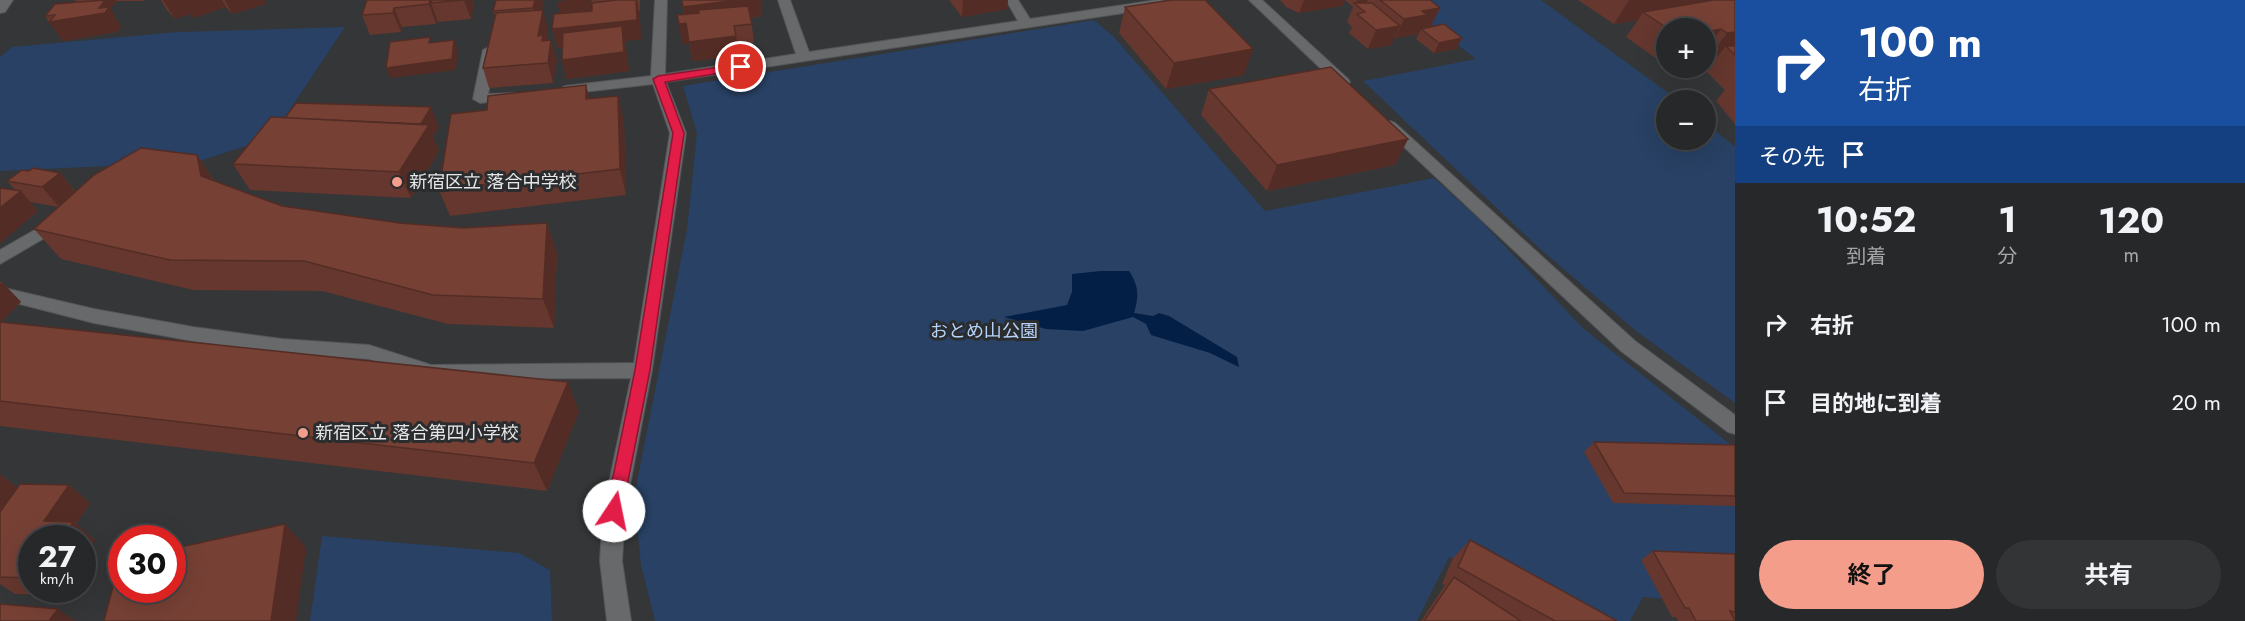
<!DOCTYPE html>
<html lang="ja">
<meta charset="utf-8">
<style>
:root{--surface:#27282a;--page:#333436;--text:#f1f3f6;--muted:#a4a6a8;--line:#434447;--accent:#f49d8b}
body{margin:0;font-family:Jost,"Noto Sans JP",sans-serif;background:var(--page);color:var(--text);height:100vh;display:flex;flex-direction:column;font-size:22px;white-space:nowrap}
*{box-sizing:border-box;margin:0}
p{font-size:20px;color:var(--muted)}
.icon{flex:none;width:33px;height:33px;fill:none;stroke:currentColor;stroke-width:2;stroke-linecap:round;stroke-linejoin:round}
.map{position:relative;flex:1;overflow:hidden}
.drawer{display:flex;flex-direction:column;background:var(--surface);width:510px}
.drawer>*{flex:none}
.guide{background:#1a4fa0;color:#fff;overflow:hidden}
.buttons{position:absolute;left:1656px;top:18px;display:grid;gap:12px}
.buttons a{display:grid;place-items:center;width:60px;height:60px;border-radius:50%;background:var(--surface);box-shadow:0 6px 24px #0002,0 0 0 2px var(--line);font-size:30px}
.speed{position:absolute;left:18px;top:525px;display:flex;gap:12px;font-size:30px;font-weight:700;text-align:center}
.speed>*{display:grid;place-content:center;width:78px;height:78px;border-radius:50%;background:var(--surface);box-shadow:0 6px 24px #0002,0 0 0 2px var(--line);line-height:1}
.speed small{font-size:15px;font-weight:400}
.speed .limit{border:9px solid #d22;background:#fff;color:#111}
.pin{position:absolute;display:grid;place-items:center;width:51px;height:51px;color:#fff;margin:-26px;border:3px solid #fff;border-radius:50%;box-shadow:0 2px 6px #0007}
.me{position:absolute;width:66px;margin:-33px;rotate:11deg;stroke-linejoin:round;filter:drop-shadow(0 0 4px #0008)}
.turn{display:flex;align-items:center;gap:21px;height:126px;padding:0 24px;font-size:27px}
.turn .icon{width:78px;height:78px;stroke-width:2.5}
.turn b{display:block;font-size:42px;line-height:51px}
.then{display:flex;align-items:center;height:57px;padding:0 24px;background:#0003;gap:12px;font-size:22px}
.eta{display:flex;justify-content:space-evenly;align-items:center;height:102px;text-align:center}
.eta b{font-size:36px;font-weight:700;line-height:42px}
.primary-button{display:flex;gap:12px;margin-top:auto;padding:12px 24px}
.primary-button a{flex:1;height:69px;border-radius:36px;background:var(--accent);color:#111;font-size:24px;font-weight:700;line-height:69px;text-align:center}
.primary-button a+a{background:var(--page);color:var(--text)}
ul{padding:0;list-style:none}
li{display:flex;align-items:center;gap:18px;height:78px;padding:0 24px}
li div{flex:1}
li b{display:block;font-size:22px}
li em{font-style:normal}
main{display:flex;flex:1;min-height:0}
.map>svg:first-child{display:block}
</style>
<main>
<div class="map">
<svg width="1735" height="621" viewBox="0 0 1735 621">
<rect width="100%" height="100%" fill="#343638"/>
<g fill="#284164">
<path d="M1400,0H1541L1678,100H1666V140H1706V123L1735,147V403L1636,331L1539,248L1363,81L1476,59Z"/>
<path d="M1094,20L1114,37L1265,211L1434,178L1480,220L1584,329L1735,448V605L1643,597L1630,621H1597L1449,557L1417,621H655L641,565L634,497L687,229L697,133L683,86Z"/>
<path d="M345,27L271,138L196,162L0,171V57L12,47L178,32Z"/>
<path d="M322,536L519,553L550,570L552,621H310Z"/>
</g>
<path fill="#041f45" d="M1101,271H1129C1139,286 1139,296 1134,313L1153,316L1159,313L1169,316L1237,357L1239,367L1210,353L1151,335L1146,324L1133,317L1083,331L1046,329L1004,317L1067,305L1072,292V274Z"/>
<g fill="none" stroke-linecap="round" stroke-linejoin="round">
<g stroke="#545557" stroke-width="2">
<g id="minor">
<path d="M0,0H13L5,12L0,13Z"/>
<path d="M655,0H667L665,74L796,54L778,0H790L809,52L1018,21L1006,0H1018L1030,19L1157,0H1189L1183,4L666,82L686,133L652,370L625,511L622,561L631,621H607L600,561L603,511L631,378L431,379L369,359L282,353L193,341L94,323L0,299V287L94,309L193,327L282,339L369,345L431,365L634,363L670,133L653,84L565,94L558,90L565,86L651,76Z"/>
<path d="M1249,0H1262L1348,79L1350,82L1348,85H1338Z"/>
<path d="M490,46L497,50L488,94L515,93L517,96L515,99L480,103L473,99L483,50Z"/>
<path d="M1390,121L1395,123L1635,341L1735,415V434L1728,432L1621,351L1385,129L1383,126Z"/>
<path d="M59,216L65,218L67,222L65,226L0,264V250Z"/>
</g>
</g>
<use href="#minor" fill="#67696b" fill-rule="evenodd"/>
</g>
<g fill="#65372e">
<path d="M75,0H145L144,1H117L110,8L121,27L117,32L63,41L45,16L76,2Z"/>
<path d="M161,0H264L266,4L232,14L226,7L194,18L191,14L175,19L166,9Z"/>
<path d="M367,0H472L474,6L471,19L438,22L437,19L436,24L402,27L401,32L370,35L362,15Z"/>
<path d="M496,0H542L543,3L541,10L548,29L547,40L557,59L553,83L489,88L483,68L495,16L493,11Z"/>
<path d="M591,0H640V11H639L641,39L625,41L629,71L567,79L562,60V48H558L552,29L560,13L557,2L592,5L590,11H592V4Z"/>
<path d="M681,0H761L762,16L751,18L754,43L737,45L739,56L692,61L689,43L682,44L684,14Z"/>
<path d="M949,0H1008L1007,9L962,17Z"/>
<path d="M1280,0H1345L1342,6L1299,13L1286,7Z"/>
<path d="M1345,0H1430L1440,8L1430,27L1420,28L1418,34L1395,38L1394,37L1391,45L1368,49L1349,33L1352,27L1347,22L1353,7Z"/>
<path d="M1578,0H1735V124L1716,101L1725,90L1706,71L1717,57L1708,59L1706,57V28H1666V57L1657,59L1626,37L1638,20L1614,24Z"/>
<path d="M1125,7L1244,75L1166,89L1119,33Z"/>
<path d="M1421,29L1462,38L1456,49L1434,53L1416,39Z"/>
<path d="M1209,89L1408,139L1395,165L1267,191L1201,115Z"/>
<path d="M618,96L624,122L626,195L450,216L439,190L590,99Z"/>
<path d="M439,127L433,136L439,151L411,198L250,190L233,164Z"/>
<path d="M197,155L214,181L282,206L399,223L463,228L547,223L557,253L554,328L448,324L322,291L193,290L61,259L34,229L59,207L30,202L38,211L0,243V188L15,190L7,181L29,171L60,173L76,192Z"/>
<path d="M0,282H2L21,302L1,322L579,411L547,491L0,426Z"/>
<path d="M1594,442L1735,445V506L1613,503L1584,452Z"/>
<path d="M0,474L17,488L69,485L90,503L76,524L95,540L82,559V538H32V590H64L60,595L15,594L0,584Z"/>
<path d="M1470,540L1617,621H1421L1445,585L1442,584L1453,558Z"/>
<path d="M1653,551L1735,554V621H1678L1676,617H1672L1641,560Z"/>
</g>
<g fill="#532d25">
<path d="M99,0H116L117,1L110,8L121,27L117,32L63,41L49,22L99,8L102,5Z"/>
<path d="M163,0H222L226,7L194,18L191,14L175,19Z"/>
<path d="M225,0H264L266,4L232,14Z"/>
<path d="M430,0H438L431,3L437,19L436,24L429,4Z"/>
<path d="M464,0H472L474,6L471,19Z"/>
<path d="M535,0H542L543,3L539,27L533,8Z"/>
<path d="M567,0H590L592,5L590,14L564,27L557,2Z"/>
<path d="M637,0L640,17L641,39L625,41L629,71L567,79L562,60L623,41L558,48L552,29Z"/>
<path d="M738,0H761L762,16L687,26L689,43L682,44L679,24L686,23L683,7Z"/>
<path d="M963,0H1008L1007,9L962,17Z"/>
<path d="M1304,0H1345L1342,6L1299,13Z"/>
<path d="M1357,0H1368L1366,6L1355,4Z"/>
<path d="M1629,0H1735L1643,12L1638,20L1614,24Z"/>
<path d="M394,8L402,27L401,32L393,13Z"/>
<path d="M1440,8L1430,27L1420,28L1418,34L1395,38L1404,19L1422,11Z"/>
<path d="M543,10L548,29L546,45L538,36Z"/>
<path d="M1400,26L1391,45L1368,49L1376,30Z"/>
<path d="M1721,29L1706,50V32Z"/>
<path d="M1735,32V54L1726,46L1717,57L1708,59L1727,33Z"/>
<path d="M736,36L739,56L692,61L689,42Z"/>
<path d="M1462,38L1456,49L1434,53L1439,43Z"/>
<path d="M454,40L458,50L456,70L390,78L386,68Z"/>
<path d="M551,40L557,59L553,83L548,63Z"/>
<path d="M1666,46V57L1657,59Z"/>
<path d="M1253,49L1244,75L1166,89L1174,63Z"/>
<path d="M586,85L593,111L586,99Z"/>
<path d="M618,96L624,122L626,195L620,169Z"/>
<path d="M431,107L439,127L433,136L439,151L411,198L399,172L421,124Z"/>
<path d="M1408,139L1395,165L1267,191L1277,165Z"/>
<path d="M197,155L216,185L201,176Z"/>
<path d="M60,173L76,193L59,207L42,187Z"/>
<path d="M21,191L38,211L0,243V208Z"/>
<path d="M547,223L557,253L554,328L543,299Z"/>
<path d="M2,282L21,302L0,323V284Z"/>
<path d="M568,382L579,411L547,491L534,463Z"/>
<path d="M0,474L28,497L0,534Z"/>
<path d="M69,485L90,503L76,524L95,540L82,559V538H63L44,521Z"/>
<path d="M285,524L306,547L296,621H271Z"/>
<path d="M52,590H64L60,595Z"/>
<path d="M58,609L75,621H49Z"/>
</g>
<g fill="#764035" stroke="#532d25" stroke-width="1.5">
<path d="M105,0L99,8L109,7L105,13L49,22L55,15L45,16L55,4Z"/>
<path d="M367,0H430L429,4L394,8L393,13L362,15Z"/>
<path d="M432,0H464L431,3Z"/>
<path d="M496,0H535L533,8L493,11Z"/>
<path d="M617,0H636L637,20L552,29L554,14L592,11V3Z"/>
<path d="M682,0H738L683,7Z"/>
<path d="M1171,0H1205L1253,49L1174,63L1125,7Z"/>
<path d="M1380,0H1430L1440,8L1422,11L1427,15L1404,19Z"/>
<path d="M1714,0H1735V32L1727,33L1721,29L1706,32V28H1667L1643,12Z"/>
<path d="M1354,3H1372L1400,26L1376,30L1357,14L1365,12Z"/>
<path d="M748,6L752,24L734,26L736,36L689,42L686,23L679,24L677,15L699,13L698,10Z"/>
<path d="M543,10L538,36L543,35L542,41L551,40L548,63L483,68L496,13Z"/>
<path d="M1444,24L1462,38L1439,43L1421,29Z"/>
<path d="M622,26L624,52L562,60L563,33Z"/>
<path d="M430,37L429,43L454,40L452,59L386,68L390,42Z"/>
<path d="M1726,46H1735V55Z"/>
<path d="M1331,67L1408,139L1277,165L1209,89Z"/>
<path d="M586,85V99L618,96L620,169L439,190L451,114L487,110L488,96Z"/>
<path d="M296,103L431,107L421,124L285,118Z"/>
<path d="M271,117L429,125L399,172L233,164Z"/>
<path d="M141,148L197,155L201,176L282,206L399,223L463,228L547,223L543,299L433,295L304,261L170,260L34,229L94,175Z"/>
<path d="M33,168L60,173L42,187L7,181L22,170L29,171Z"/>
<path d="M0,188L21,191L0,208Z"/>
<path d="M0,322L568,382L534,463L0,401Z"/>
<path d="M1594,442L1735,445V496L1624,493Z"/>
<path d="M20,484L69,485L44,521L73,522L63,538H32V578L0,577V512Z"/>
<path d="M285,524L271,621H104L120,560H122V590H172V549Z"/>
<path d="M1470,540L1617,621H1555L1458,567Z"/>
<path d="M1653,551L1735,554V612L1730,611L1735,621H1696L1689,608H1685Z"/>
<path d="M1454,577L1521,621H1424Z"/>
<path d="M0,604L58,609L49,621H0Z"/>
</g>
<path fill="#e11d48" stroke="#92132f" stroke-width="1.5" d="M741,64L747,67L745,69L665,82L684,133L650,370L622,511L620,516L614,518L608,516L606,511L635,370L673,133L653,79L658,76Z"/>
<g fill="#f49d8b" stroke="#2a2c2e" stroke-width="2">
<circle cx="397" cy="182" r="6"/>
<circle cx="303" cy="433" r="6"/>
</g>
<g text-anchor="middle" stroke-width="6" stroke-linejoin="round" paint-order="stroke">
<g font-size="18" fill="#e5e6e8" stroke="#2a2c2e" text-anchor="start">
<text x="409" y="188">新宿区立 落合中学校</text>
<text x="315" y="439">新宿区立 落合第四小学校</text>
</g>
<g font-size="18" fill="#b6d3fb" stroke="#2a2c2e">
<text x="984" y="337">おとめ山公園</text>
</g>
</g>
</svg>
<div class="buttons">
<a>+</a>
<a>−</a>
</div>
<div class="speed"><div>27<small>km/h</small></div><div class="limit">30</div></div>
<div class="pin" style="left:741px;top:67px;background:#d93025"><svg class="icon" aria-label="arrive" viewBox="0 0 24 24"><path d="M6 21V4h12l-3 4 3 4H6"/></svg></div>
<svg class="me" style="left:614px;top:511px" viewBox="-20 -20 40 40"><circle r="19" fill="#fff"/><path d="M0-13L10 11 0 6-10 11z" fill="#e11d48"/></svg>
</div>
<section class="drawer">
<div class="guide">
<div class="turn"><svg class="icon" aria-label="right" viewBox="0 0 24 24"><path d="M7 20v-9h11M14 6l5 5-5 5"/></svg><div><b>100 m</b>右折</div></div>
<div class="then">その先<svg class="icon" aria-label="arrive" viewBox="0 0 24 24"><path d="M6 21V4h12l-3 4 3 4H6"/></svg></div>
</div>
<div class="eta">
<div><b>10:52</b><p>到着</p></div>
<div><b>1</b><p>分</p></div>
<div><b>120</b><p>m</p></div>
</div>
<ul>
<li><svg class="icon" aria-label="right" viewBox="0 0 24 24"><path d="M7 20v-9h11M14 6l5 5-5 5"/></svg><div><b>右折</b></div><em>100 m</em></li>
<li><svg class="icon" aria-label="arrive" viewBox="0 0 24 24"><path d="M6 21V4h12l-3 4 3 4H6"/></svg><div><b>目的地に到着</b></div><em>20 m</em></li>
</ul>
<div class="primary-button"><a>終了</a><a>共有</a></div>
</section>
</main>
